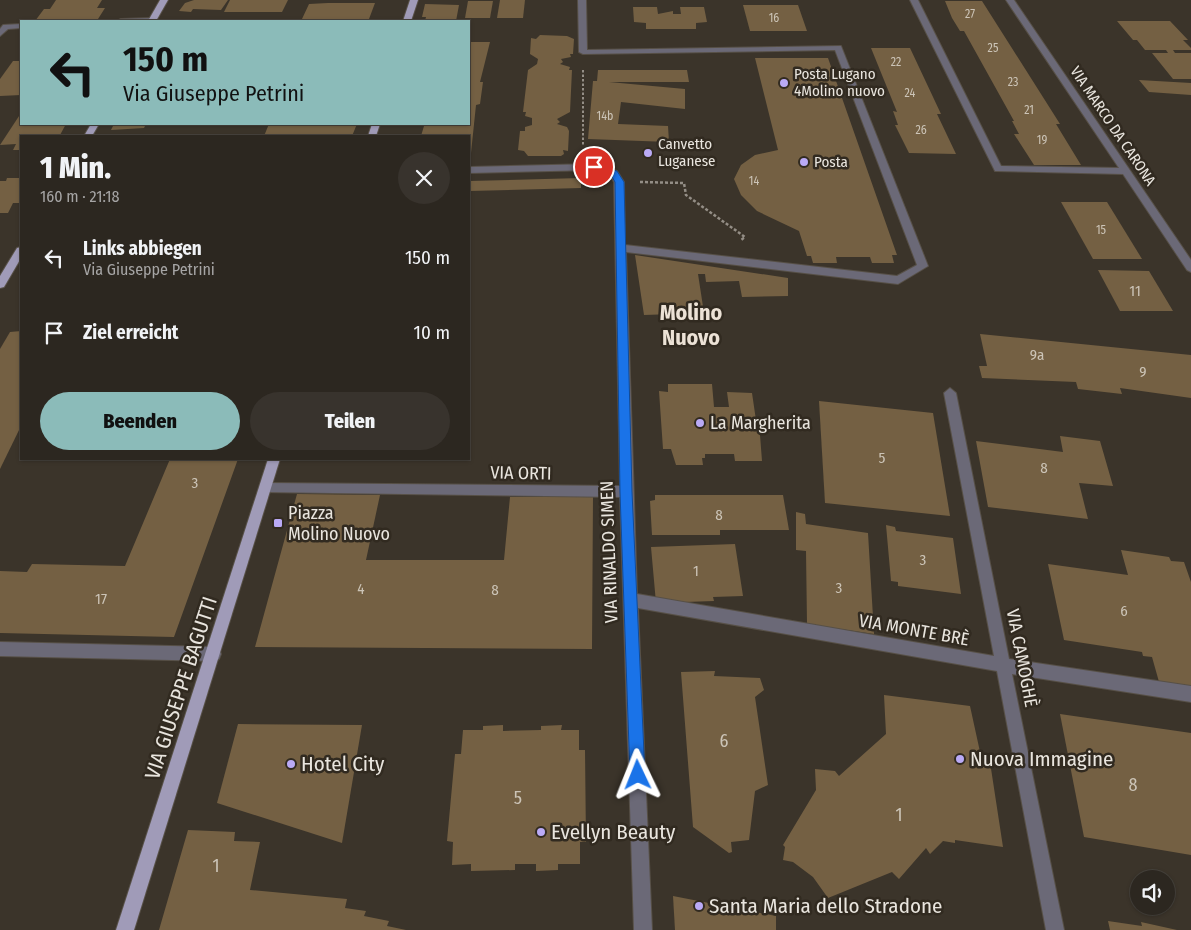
<!DOCTYPE html>
<html lang="de">
<meta charset="utf-8">
<style>
:root{--surface:#2c2720;--page:#38332d;--text:#f1f3f6;--muted:#a6a5a5;--line:#48443e;--accent:#8bbbb9}
body{margin:0;font-family:"Fira Sans Condensed",sans-serif;background:var(--page);color:var(--text);height:100vh;display:flex;flex-direction:column;font-size:19px;white-space:nowrap}
*{box-sizing:border-box;margin:0}
p{font-size:16px;color:var(--muted)}
.icon{flex:none;width:28px;height:28px;fill:none;stroke:currentColor;stroke-width:2;stroke-linecap:round;stroke-linejoin:round}
.map{position:relative;flex:1;overflow:hidden}
.side{position:absolute;left:20px;top:135px;width:450px;height:325px;display:flex;flex-direction:column;background:var(--surface);border-radius:0px;box-shadow:0 1px 4px #0004,0 0 0 1px var(--line)}
.side>*{flex:none}
.hud{position:absolute;left:20px;top:20px;width:450px;height:105px;border-radius:0px;box-shadow:0 1px 4px #0004,0 0 0 1px var(--line);background:#8bbbb9;color:#111;overflow:hidden}
.buttons{position:absolute;left:1130px;top:870px;display:grid;gap:10px}
.buttons a{display:grid;place-items:center;width:45px;height:45px;border-radius:50%;background:var(--surface);box-shadow:0 1px 4px #0004,0 0 0 1px var(--line);font-size:25px}
.pin{position:absolute;display:grid;place-items:center;width:42px;height:42px;color:#fff;margin:-21px;border:2px solid #fff;border-radius:50%;box-shadow:0 1px 5px #0007}
.me{position:absolute;width:55px;margin:-28px;rotate:358deg;stroke-linejoin:round;filter:drop-shadow(0 0 4px #0008)}
.turn{display:flex;align-items:center;gap:18px;height:105px;padding:0 20px;font-size:22px}
.turn .icon{width:65px;height:65px;stroke-width:2.5}
.turn b{display:block;font-size:35px;line-height:42px}
.round{display:grid;place-items:center;flex:none;width:52px;height:52px;border-radius:26px;background:var(--page)}
.headline{display:flex;align-items:center;justify-content:space-between;height:85px;padding:0 20px}
h1{font-size:30px;font-weight:800;line-height:38px}
.primary-button{display:flex;gap:10px;margin-top:auto;padding:10px 20px}
.primary-button a{flex:1;height:58px;border-radius:30px;background:var(--accent);color:#111;font-size:20px;font-weight:800;line-height:58px;text-align:center}
.primary-button a+a{background:var(--page);color:var(--text)}
ul{padding:0;list-style:none}
li{display:flex;align-items:center;gap:15px;height:75px;padding:0 20px}
li div{flex:1}
li b{display:block;font-size:19px}
li em{font-style:normal}
.map>svg:first-child{display:block}
</style>
<div class="map">
<svg width="1191" height="930" viewBox="0 0 1191 930">
<rect width="100%" height="100%" fill="#3b342a"/>
<g fill="#746043">
<path d="M56,0H102L97,8H105L98,19L35,21L44,9H50Z"/>
<path d="M194,0H228L221,10L193,9L191,12L179,11L185,3Z"/>
<path d="M230,0H288L282,12H224Z"/>
<path d="M500,0H525L523,18H497Z"/>
<path d="M468,1H493L490,18H465Z"/>
<path d="M945,1H982L1060,124H1056L1081,165H1034L1014,134H1019L1012,121H1014L964,31H960L952,18Z"/>
<path d="M328,3H375L369,19H302L309,4Z"/>
<path d="M425,4L459,5L456,21H425L426,17H422Z"/>
<path d="M743,5H798L807,31H750Z"/>
<path d="M633,7H657L658,14L673,11V14H681L680,7H704L707,22L696,23V29H646V23L634,22Z"/>
<path d="M1117,21H1170L1188,40H1183L1191,48V50H1173L1175,53H1191V79H1173L1152,53H1168L1166,50H1145L1137,40H1133Z"/>
<path d="M540,35L567,36L574,39L573,54H570L571,57L561,59L563,62L560,64L570,67L569,70H572L570,112L557,119L560,122L557,124L567,127L569,131L568,151L563,150L564,154L561,156H528L524,151L518,150L520,131H525V127L532,125V118L525,116L526,112H523L528,70L537,64L538,59L530,54L531,38L536,39Z"/>
<path d="M469,42H490L480,82H483L480,104L476,105L471,153H469V136H421L424,126H428V124H469Z"/>
<path d="M871,48H910L941,114H937L956,154L909,153L895,125H898L893,111L897,112Z"/>
<path d="M755,58H828L897,255H892L894,263H872L870,257H836L837,263H813L811,256H807L799,231L757,211L741,195L734,179L741,165L755,155L778,150Z"/>
<path d="M13,61H21V95L0,96V79Z"/>
<path d="M598,70H687L689,82H609L685,89V109L621,102L618,124L668,126L669,142L588,139L593,81H597Z"/>
<path d="M1139,80L1191,83V95L1149,92Z"/>
<path d="M21,113V124H66L60,135L55,136H21V150H13L16,144L0,145Z"/>
<path d="M114,124H146L144,128L111,130Z"/>
<path d="M269,124H357L352,136H264Z"/>
<path d="M7,178H21V199L19,203H13L8,213H0V181H6Z"/>
<path d="M581,178V188L469,191V181Z"/>
<path d="M1061,202H1107L1142,259H1093Z"/>
<path d="M635,255L788,278V296L742,297L739,281L706,282L705,274H698L704,313L644,315Z"/>
<path d="M1098,270L1149,271L1173,311H1120Z"/>
<path d="M21,331V426L0,469V349L10,332Z"/>
<path d="M980,334L1191,355V398L1120,388L1122,394L1078,389L1076,382L982,378L979,366H987Z"/>
<path d="M668,384H712L714,407H729L727,392L752,393L757,427H762L764,435H760L762,461H735L734,454H705V458H702L703,465H676L671,449H663L659,391L668,392Z"/>
<path d="M819,401L933,413L950,516L825,503Z"/>
<path d="M1060,436L1100,441L1113,486L1079,483L1088,519L988,507L976,441L1063,452Z"/>
<path d="M170,459H238L174,637L0,633V571L27,572L32,564L125,566Z"/>
<path d="M297,494L380,495L366,560H504L510,497H593L592,649L255,647Z"/>
<path d="M655,495H783L789,530H720V535H652L650,501L655,500Z"/>
<path d="M796,512L805,514L806,524L868,533L874,634L807,624L806,551L796,550Z"/>
<path d="M886,525L895,527L896,531L953,538L961,594L898,586V582L891,581Z"/>
<path d="M735,544L743,596L713,597L714,601L656,603L651,547Z"/>
<path d="M1121,550L1169,557L1171,561L1184,562L1191,582V693L1161,689L1152,657L1143,656L1142,652L1064,640L1048,564L1128,575Z"/>
<path d="M715,671L714,676L760,678L764,690L755,697L768,785L755,791L749,840L731,842L732,852L729,853L693,827L681,672Z"/>
<path d="M884,695L970,706L982,761L990,762L1003,847L955,840V843L943,841L930,854L926,848L899,879L892,872L828,898L813,877L793,862L783,860L785,847L783,845L816,790L815,769L835,771L839,776L886,734Z"/>
<path d="M1060,714L1191,733V855L1084,837Z"/>
<path d="M238,724L362,725L342,843L217,803Z"/>
<path d="M503,725V731L541,730V726L562,725L561,730H579V750H585L586,842H580V864H558V870L536,871V864H515V870L471,871V864L452,865L453,842L447,841L455,754H461L463,730H483V726Z"/>
<path d="M188,830L235,832L234,841L260,842L250,890L347,899L345,908L366,911L364,916L389,921L387,926L406,930H159Z"/>
<path d="M673,896L776,916V930H675Z"/>
<path d="M1108,921L1142,926L1141,922L1177,930H1110Z"/>
</g>
<g fill="none" stroke-linecap="round" stroke-linejoin="round">
<g stroke="#575047" stroke-width="2">
<g id="minor">
<path d="M578,0H586L587,50L841,46L928,266L898,284L626,252L637,594L994,656L944,393L950,388L956,393L1009,659L1191,686V702L1012,674L1064,930H1046L997,671L638,608L652,930H634L620,497L261,492L260,488L261,484L266,483L620,486L614,182L610,175L594,170L469,173V167L594,164L617,171L624,182L625,245L897,276L917,265L835,50L583,54L579,52Z"/>
<path d="M910,0H918L1001,166L1119,168L1006,0H1014L1191,260V272L1187,270L1123,174L995,171Z"/>
<path d="M153,18H156V21H117L121,19Z"/>
<path d="M21,24V28L8,29L0,36V29L3,25Z"/>
<path d="M0,642L214,647L219,649L221,654L219,659L214,661L0,656Z"/>
</g>
</g>
<g stroke="#575047" stroke-width="2">
<g id="major">
<path d="M160,0H168L156,21H148Z"/>
<path d="M410,0H418L411,21H403Z"/>
<path d="M91,124H99L92,136H84Z"/>
<path d="M372,124H380L376,136H368Z"/>
<path d="M21,247V258L4,287L0,288V276L17,248Z"/>
<path d="M268,459H280L134,930H116Z"/>
</g>
</g>
<path stroke="#948e86" stroke-width="2" stroke-dasharray="2.5 2" stroke-linecap="butt" d="M583,70V146"/>
<path stroke="#948e86" stroke-width="2.5" stroke-dasharray="3 2" stroke-linecap="butt" d="M640,182L684,183L686,195L745,237L741,240"/>
<use href="#minor" fill="#6b6977" fill-rule="evenodd"/>
<use href="#major" fill="#a09bb8" fill-rule="evenodd"/>
</g>
<path fill="#1a73e8" stroke="#114b97" d="M594,164L617,171L624,182L632,492L645,775L643,780L638,782L632,780L630,775L620,492L615,182L611,175L591,169V165Z"/>
<g fill="#baaaf6" stroke="#312a20" stroke-width="2">
<circle cx="784" cy="83" r="5"/>
<circle cx="648" cy="153" r="5"/>
<circle cx="804" cy="162" r="5"/>
<circle cx="700" cy="423" r="5"/>
<rect x="273" y="518" width="10" height="10" rx="2.5"/>
<circle cx="960" cy="759" r="5"/>
<circle cx="291" cy="764" r="5"/>
<circle cx="541" cy="832" r="5"/>
<circle cx="699" cy="906" r="5"/>
</g>
<g text-anchor="middle" stroke-width="5" stroke-linejoin="round" paint-order="stroke">
<g font-size="12" fill="#ccc4b7">
<text x="970" y="18">27</text>
<text x="774" y="22">16</text>
<text x="993" y="52">25</text>
<text x="896" y="66">22</text>
<text x="1013" y="86">23</text>
<text x="910" y="97">24</text>
<text x="1029" y="114">21</text>
<text x="605" y="120">14b</text>
<text x="921" y="134">26</text>
<text x="1042" y="144">19</text>
<text x="754" y="185">14</text>
<text x="1101" y="234">15</text>
</g>
<g font-size="15" fill="#e9e5de" stroke="#312a20" text-anchor="start">
<text x="794" y="79">Posta Lugano<tspan x="794" dy="17">4Molino nuovo</tspan></text>
<text x="658" y="149">Canvetto<tspan x="658" dy="17">Luganese</tspan></text>
<text x="814" y="167">Posta</text>
</g>
<g font-size="15" fill="#e9e5de" stroke="#312a20">
<text transform="translate(1113 126) rotate(56)" y="5">VIA MARCO DA CARONA</text>
</g>
<g font-size="15" fill="#ccc4b7">
<text x="1135" y="296">11</text>
<text x="1037" y="360">9a</text>
<text x="1143" y="377">9</text>
<text x="882" y="463">5</text>
<text x="1044" y="473">8</text>
<text x="195" y="488">3</text>
<text x="719" y="520">8</text>
<text x="923" y="565">3</text>
<text x="696" y="576">1</text>
<text x="839" y="593">3</text>
<text x="361" y="594">4</text>
<text x="495" y="595">8</text>
<text x="101" y="604">17</text>
<text x="1124" y="616">6</text>
</g>
<g font-size="18" fill="#e9e5de" stroke="#312a20" text-anchor="start">
<text x="710" y="429">La Margherita</text>
<text x="288" y="519">Piazza<tspan x="288" dy="21">Molino Nuovo</tspan></text>
</g>
<g font-size="18" fill="#e9e5de" stroke="#312a20">
<text transform="translate(521 473) rotate(1)" y="6">VIA ORTI</text>
<text transform="translate(609 552) rotate(-92)" y="6">VIA RINALDO SIMEN</text>
<text transform="translate(914 630) rotate(10)" y="6">VIA MONTE BRÈ</text>
<text transform="translate(1022 658) rotate(79)" y="6">VIA CAMOGHÈ</text>
</g>
<g font-size="18" fill="#ccc4b7">
<text x="724" y="747">6</text>
<text x="1133" y="791">8</text>
<text x="518" y="804">5</text>
<text x="899" y="821">1</text>
<text x="216" y="872">1</text>
</g>
<g font-size="21" fill="#e9e5de" stroke="#312a20">
<text transform="translate(181 688) rotate(-72)" y="7">VIA GIUSEPPE BAGUTTI</text>
</g>
<g font-size="21" fill="#e9e5de" stroke="#312a20" text-anchor="start">
<text x="970" y="766">Nuova Immagine</text>
<text x="301" y="771">Hotel City</text>
<text x="551" y="839">Evellyn Beauty</text>
<text x="709" y="913">Santa Maria dello Stradone</text>
</g>
<g font-size="22" font-weight="bold" fill="#ece2d6" stroke="#312a20">
<text x="691" y="320">Molino<tspan x="691" dy="25">Nuovo</tspan></text>
</g>
</g>
</svg>
<div class="buttons">
<a><svg class="icon" aria-label="sound" viewBox="0 0 24 24"><path d="M4 9h4l5-4v14l-5-4H4zM17 9q2 3 0 6"/></svg></a>
</div>
<div class="pin" style="left:594px;top:167px;background:#d93025"><svg class="icon" aria-label="arrive" viewBox="0 0 24 24"><path d="M6 21V4h12l-3 4 3 4H6"/></svg></div>
<svg class="me" style="left:638px;top:775px" viewBox="-20 -20 40 40"><path d="M0-17L14 15 0 8-14 15z" fill="#1a73e8" stroke="#fff" stroke-width="4"/></svg>
<div class="hud">
<div class="turn"><svg class="icon" aria-label="left" viewBox="0 0 24 24"><path d="M17 20v-9H6M10 6l-5 5 5 5"/></svg><div><b>150 m</b>Via Giuseppe Petrini</div></div>
</div>
<section class="side">
<div class="headline"><div><h1>1 Min.</h1><p>160 m · 21:18</p></div><a class="round"><svg class="icon" aria-label="close" viewBox="0 0 24 24"><path d="M6 6l12 12M18 6L6 18"/></svg></a></div>
<ul>
<li><svg class="icon" aria-label="left" viewBox="0 0 24 24"><path d="M17 20v-9H6M10 6l-5 5 5 5"/></svg><div><b>Links abbiegen</b><p>Via Giuseppe Petrini</p></div><em>150 m</em></li>
<li><svg class="icon" aria-label="arrive" viewBox="0 0 24 24"><path d="M6 21V4h12l-3 4 3 4H6"/></svg><div><b>Ziel erreicht</b></div><em>10 m</em></li>
</ul>
<div class="primary-button"><a>Beenden</a><a>Teilen</a></div>
</section>
</div>
